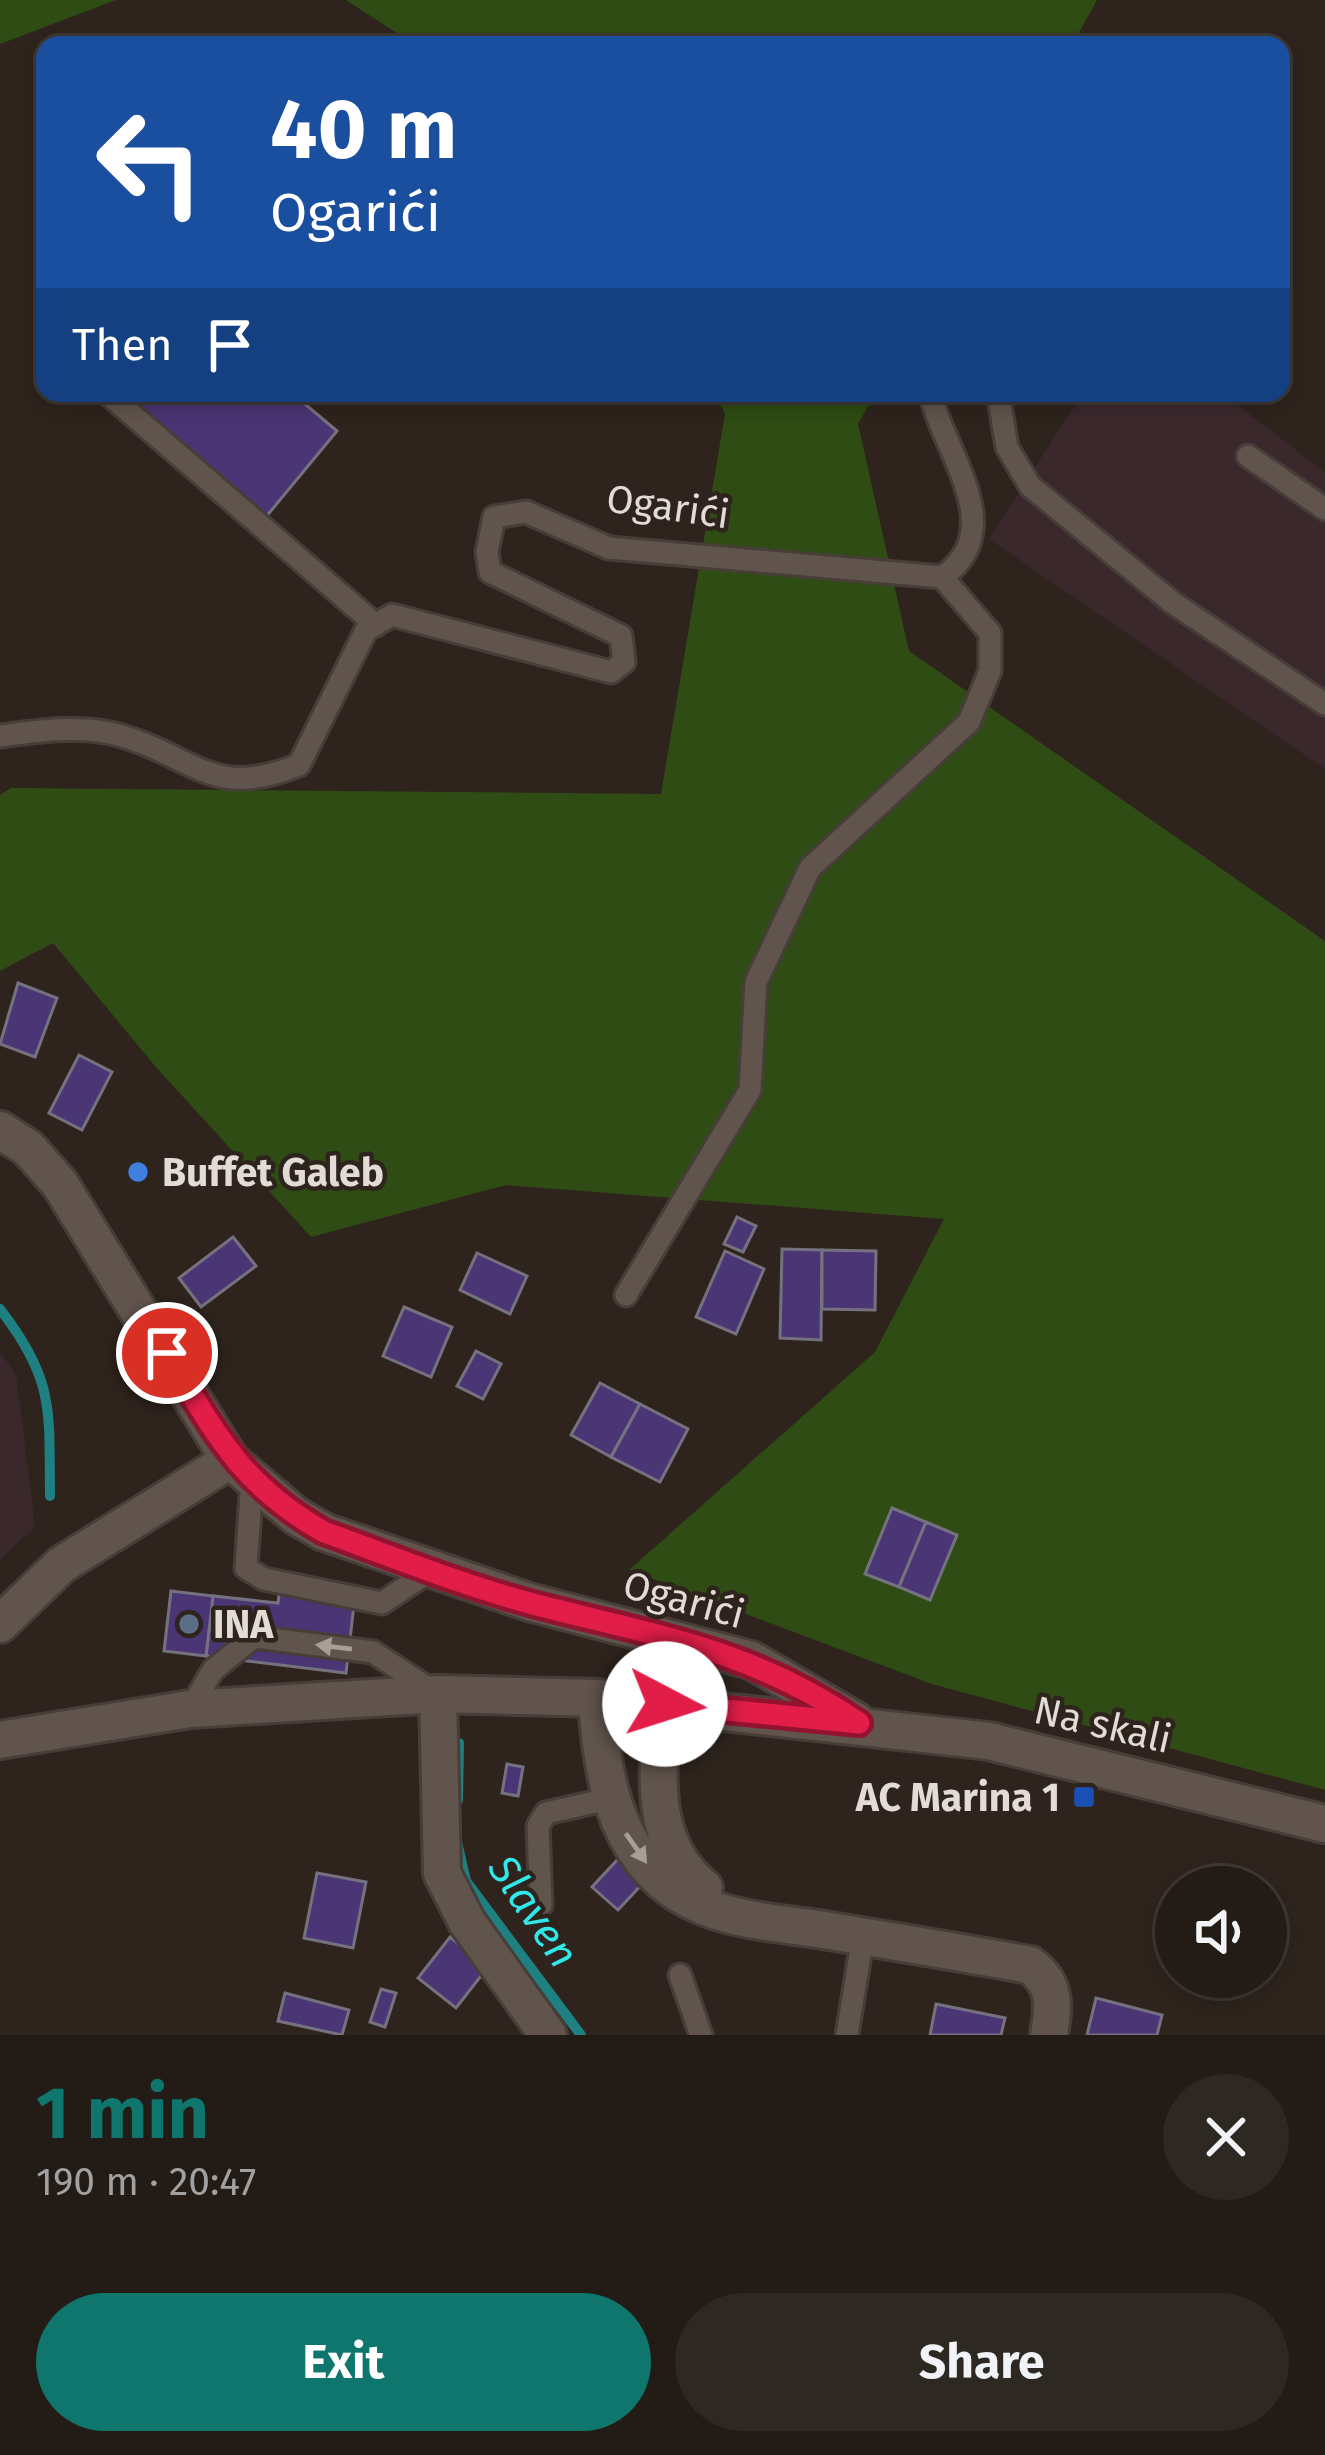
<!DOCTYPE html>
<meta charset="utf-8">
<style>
:root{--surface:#221b16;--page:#2e2823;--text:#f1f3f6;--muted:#a2a1a1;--line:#3f3935;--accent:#0f766e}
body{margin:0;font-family:"Fira Sans",sans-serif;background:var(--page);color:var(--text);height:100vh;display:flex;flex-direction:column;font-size:45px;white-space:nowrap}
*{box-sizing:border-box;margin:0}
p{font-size:39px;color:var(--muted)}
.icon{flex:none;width:66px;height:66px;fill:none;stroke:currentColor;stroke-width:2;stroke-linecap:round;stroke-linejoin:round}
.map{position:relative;height:2035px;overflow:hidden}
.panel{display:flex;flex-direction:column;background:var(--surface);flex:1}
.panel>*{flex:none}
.hud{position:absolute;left:36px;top:36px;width:1254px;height:366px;border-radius:24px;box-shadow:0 6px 18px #0003,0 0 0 3px var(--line);background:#1a4fa0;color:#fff;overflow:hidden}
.buttons{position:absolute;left:1155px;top:1866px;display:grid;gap:24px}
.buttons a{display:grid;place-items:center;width:132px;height:132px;border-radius:50%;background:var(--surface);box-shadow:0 6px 18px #0003,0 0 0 3px var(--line);font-size:60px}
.pin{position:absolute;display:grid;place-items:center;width:102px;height:102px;color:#fff;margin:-51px;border:6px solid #fff;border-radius:50%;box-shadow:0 3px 12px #0007}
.me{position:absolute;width:132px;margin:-66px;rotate:95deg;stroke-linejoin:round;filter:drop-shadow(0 0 9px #0008)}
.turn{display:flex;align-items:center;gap:42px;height:252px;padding:0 36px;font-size:54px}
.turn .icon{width:156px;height:156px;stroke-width:2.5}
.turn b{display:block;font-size:84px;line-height:102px}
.then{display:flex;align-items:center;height:114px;padding:0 36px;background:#0003;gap:24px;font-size:45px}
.round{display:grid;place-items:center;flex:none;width:126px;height:126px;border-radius:63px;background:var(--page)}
.head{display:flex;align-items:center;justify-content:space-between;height:204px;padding:0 36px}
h1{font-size:72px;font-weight:700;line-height:90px;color:var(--accent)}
.primary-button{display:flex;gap:24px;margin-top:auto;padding:24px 36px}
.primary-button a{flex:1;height:138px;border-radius:72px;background:var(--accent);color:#fff;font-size:48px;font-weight:700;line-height:138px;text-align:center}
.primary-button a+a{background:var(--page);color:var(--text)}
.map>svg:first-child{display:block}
</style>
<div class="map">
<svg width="1325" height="2035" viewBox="0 0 1325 2035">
<rect width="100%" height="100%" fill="#2e241d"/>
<g fill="#3b282d">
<path d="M1083,393H1223L1325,473V769L989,539Z"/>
<path d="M0,1352L16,1375L35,1527L0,1559Z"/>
</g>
<g fill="#2f4c14">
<path d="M0,0H116L0,44Z"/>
<path d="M346,0H1097L1072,45H415Z"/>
<path d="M715,393H875L858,424L909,651L1325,941V1790L932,1684L629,1570L875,1352L944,1219L506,1185L311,1237L155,1066L53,943L0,971V795L11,788L661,794L725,414Z"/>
</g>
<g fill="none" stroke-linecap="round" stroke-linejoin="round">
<g stroke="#1e8081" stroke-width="10">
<path d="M0,1309C55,1380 49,1410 50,1496"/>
<path d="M458,1800L459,1743"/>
<path d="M457,1842L466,1881L581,2035"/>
</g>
</g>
<g fill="#4a3575" stroke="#75727f" stroke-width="3">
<path d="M124,393H292L337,431L265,518Z"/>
<path d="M18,983L57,998L35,1057L0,1044Z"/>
<path d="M79,1055L112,1072L82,1130L49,1113Z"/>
<path d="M737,1217L756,1226L743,1252L724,1244Z"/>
<path d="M233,1237L256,1266L201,1307L179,1278Z"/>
<path d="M782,1249L822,1250L821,1340L780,1338Z"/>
<path d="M822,1250L876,1251L875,1310L822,1309Z"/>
<path d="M725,1251L764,1269L736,1334L696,1317Z"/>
<path d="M477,1253L527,1276L510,1314L460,1290Z"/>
<path d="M404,1307L452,1327L431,1377L383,1356Z"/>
<path d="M476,1351L501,1364L483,1399L457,1386Z"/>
<path d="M600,1383L640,1404L611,1457L571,1435Z"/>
<path d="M640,1404L688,1429L660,1482L611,1457Z"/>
<path d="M892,1508L926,1522L899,1587L865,1574Z"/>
<path d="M926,1522L957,1535L930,1600L899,1587Z"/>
<path d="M281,1579L356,1588L346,1673L206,1656L213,1596L278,1603Z"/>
<path d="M171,1591L213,1596L206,1656L164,1651Z"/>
<path d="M507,1764L523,1767L518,1796L502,1793Z"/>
<path d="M620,1857L645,1881L618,1910L592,1887Z"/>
<path d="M317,1873L366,1882L353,1948L304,1938Z"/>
<path d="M450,1937L488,1967L456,2008L418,1978Z"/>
<path d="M381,1989L396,1993L385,2027L370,2022Z"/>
<path d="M285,1993L349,2010L342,2035L278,2021Z"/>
<path d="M1096,1998L1162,2015L1157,2035H1087Z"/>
<path d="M936,2004L1005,2018L1001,2035H930Z"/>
</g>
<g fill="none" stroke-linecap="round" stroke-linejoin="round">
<g stroke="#473e39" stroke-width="27">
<g id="lane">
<path d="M107,393L376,625"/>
<path d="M930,393C943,451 1011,530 942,577"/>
<path d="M998,393L1007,447L1030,486L1173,603L1325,704"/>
<path d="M1248,456L1325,509"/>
<path d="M0,736C38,731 85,724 122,736C197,758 212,800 299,765L366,630L392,615L611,672L624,662L621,636L490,572L487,552L494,517L526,512L609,548L942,577L990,633V671L969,722L810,868L756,982L750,1090L626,1295"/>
<path d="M252,1480L246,1568L264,1579L382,1603L430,1571"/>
<path d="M190,1709L213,1670L254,1637L373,1652L437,1694"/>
<path d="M541,1905L538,1826L546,1813L608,1799"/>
<path d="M680,1975L701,2035"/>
<path d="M847,2035L863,1936"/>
</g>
</g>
<g stroke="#473e39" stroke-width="42">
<g id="street">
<path d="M0,1624L61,1565L230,1460"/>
<path d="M438,1694L442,1873L467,1922L548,2035"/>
<path d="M597,1698C601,1779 617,1871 703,1906C742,1922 789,1924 830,1931C897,1942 964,1953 1030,1965C1056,1984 1054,2005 1049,2035"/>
<path d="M665,1704C656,1770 648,1843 704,1888"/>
</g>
</g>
<g stroke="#473e39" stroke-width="42">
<g id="secondary">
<path d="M0,1130L28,1148L60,1184L230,1460L296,1516L324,1532L529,1602L751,1660L856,1721"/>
<path d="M0,1740L190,1709L438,1694L597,1698L989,1741L1325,1824"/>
</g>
</g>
<use href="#lane" stroke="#61544d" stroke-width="21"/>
<use href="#street" stroke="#61544d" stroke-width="36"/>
<use href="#secondary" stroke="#61544d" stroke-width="36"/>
</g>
<defs><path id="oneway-solid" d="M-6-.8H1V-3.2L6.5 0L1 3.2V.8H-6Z" transform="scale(3)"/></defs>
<g fill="#a89e98">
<use href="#oneway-solid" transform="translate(334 1647) rotate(-173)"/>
<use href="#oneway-solid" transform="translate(636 1848) rotate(55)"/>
</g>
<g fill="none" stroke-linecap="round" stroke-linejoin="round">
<g stroke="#92132f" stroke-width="30">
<path id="route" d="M167,1353C215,1433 240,1484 324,1532C393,1557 462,1585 533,1604C656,1636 751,1649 859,1723L665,1704"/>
</g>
<use href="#route" stroke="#e11d48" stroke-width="21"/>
</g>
<circle fill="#3f7fe0" stroke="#2e241d" stroke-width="4.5" cx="138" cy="1172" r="12"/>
<circle fill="#5c6f8a" stroke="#2e241d" stroke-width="4.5" cx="189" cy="1624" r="12"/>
<rect fill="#1a4fb4" stroke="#2e241d" stroke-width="4.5" x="1072" y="1785" width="24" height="24" rx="6"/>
<g text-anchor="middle" stroke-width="9" stroke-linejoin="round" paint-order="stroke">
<g font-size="39" fill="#e2dbd6" stroke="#2e241d">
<text transform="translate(668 506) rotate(8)" y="14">Ogarići</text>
<text transform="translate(684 1599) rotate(15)" y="14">Ogarići</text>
<text transform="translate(1103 1724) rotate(13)" y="14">Na skali</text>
</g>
<g font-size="39" font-weight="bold" fill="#e2dbd6" stroke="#2e241d" text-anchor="start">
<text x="162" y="1186">Buffet Galeb</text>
<text x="213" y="1638">INA</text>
<text x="1060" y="1811" text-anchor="end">AC Marina 1</text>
</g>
<g font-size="42" font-style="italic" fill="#30e7e9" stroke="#2e241d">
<text transform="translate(534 1911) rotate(56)" y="15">Slaven</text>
</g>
</g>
</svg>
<div class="buttons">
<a><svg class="icon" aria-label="sound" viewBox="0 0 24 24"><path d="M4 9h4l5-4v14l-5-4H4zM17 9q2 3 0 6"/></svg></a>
</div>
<div class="pin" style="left:167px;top:1353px;background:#d93025"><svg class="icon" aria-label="arrive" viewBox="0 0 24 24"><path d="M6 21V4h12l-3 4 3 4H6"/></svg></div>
<svg class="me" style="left:665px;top:1704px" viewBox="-20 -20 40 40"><circle r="19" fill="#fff"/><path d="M0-13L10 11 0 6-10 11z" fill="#e11d48"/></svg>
<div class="hud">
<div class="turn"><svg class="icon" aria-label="left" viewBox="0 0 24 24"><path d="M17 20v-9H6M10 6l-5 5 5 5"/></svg><div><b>40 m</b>Ogarići</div></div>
<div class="then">Then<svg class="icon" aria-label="arrive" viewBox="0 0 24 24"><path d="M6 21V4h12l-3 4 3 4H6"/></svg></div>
</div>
</div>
<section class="panel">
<div class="head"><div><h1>1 min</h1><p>190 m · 20:47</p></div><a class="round"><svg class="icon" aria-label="close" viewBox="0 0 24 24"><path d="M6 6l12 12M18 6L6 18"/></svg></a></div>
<div class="primary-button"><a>Exit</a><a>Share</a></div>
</section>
